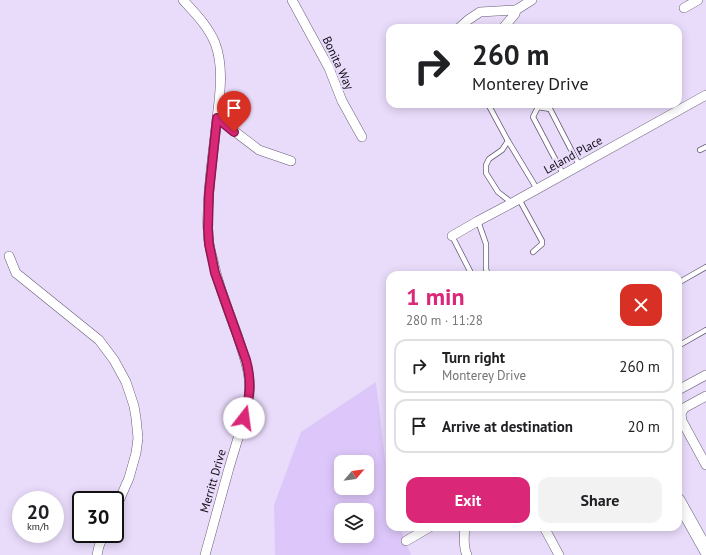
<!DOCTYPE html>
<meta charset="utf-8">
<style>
:root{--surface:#fff;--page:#f2f2f2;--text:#202124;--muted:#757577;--line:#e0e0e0;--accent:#db2777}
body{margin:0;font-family:"PT Sans",sans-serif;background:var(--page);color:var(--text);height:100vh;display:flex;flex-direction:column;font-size:15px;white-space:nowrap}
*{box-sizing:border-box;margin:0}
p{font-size:13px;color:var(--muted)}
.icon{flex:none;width:22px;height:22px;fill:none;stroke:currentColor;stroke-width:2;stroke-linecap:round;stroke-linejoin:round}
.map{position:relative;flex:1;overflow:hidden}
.side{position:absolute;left:386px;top:271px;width:296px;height:260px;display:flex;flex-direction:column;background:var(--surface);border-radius:12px;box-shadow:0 2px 10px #0003}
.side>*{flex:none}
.top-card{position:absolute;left:386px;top:24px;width:296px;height:84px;border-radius:12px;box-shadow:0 2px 10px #0003;background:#fff;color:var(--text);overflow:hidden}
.needle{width:26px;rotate:61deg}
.buttons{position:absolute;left:334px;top:455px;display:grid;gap:8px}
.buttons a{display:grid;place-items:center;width:40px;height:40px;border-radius:8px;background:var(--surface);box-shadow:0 2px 10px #0003;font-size:20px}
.speed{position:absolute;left:12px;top:491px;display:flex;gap:8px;font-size:20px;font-weight:700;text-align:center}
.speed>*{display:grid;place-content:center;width:52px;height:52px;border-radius:50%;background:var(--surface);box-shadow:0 2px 10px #0003;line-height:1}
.speed small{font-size:10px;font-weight:400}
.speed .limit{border:2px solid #111;border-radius:6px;background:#fff;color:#111}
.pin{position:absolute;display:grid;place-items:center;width:34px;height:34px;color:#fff;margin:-41px -17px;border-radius:50% 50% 50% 0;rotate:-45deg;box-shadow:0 0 4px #0007}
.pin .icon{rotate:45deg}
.me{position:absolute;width:44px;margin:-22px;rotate:15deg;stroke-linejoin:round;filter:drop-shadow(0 0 3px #0008)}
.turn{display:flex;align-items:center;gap:14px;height:84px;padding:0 20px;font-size:18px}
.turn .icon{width:52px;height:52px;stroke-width:2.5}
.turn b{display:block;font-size:28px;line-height:34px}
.round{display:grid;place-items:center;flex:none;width:42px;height:42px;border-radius:12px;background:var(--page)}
.headline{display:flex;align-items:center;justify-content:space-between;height:68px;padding:0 20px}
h1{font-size:24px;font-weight:800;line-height:30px;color:var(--accent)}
.cta{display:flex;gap:8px;margin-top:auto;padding:8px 20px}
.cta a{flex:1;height:46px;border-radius:12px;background:var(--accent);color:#fff;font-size:16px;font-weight:800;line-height:46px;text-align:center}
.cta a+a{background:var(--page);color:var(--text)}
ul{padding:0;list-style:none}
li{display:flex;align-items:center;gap:12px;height:54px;margin:0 8px 6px;padding:0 12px;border:2px solid var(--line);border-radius:12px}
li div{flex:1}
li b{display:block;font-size:15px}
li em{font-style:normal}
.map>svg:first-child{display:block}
</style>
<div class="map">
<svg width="706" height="555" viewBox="0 0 706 555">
<rect width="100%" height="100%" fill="#e9dcfb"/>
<path fill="#ddc7fa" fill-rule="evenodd" d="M376,382L390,501V527H400L411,555H275L274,505L301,432ZM341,462H367V488H341ZM341,510H367V536H341Z"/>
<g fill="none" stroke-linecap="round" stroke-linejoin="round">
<g stroke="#665b75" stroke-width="6">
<g id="lane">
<path d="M488,104L508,141L537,189"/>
<path d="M508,141L502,150L489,159L486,165V173L498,192L512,203"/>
<path d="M700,150L706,147"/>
<path d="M563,174L533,117L538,107L550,109L579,165"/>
<path d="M519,199L542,241V244L533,252"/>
<path d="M478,221L486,244V269L488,275"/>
<path d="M452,236L472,275"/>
<path d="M678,283L706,267"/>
<path d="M678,346L706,330"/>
</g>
</g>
<g stroke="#665b75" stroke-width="10">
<g id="street">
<path d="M183,0C195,13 208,26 215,43C225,69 219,100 216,127C213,154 209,181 208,209C208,216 207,223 208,230C208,240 210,250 213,260C218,285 228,310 237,334C245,360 253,377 248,405L229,468L205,555"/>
<path d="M292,0L329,68L342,101L362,137"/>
<path d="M684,8L698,0"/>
<path d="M459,28L468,20L480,12L516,10"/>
<path d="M503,28L515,14L516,10L532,0"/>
<path d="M217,118L259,150L291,161"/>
<path d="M452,236L478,221L512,203L706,95"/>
<path d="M9,256L16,273L99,340L114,360L126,382L134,406L136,418L138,438L136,453L129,478L115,510"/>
<path d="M678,390L706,375"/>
<path d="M706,396L684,408L681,414L682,421L706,465"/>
<path d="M465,527C464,536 463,547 467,555"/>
<path d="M544,527L559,555"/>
<path d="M406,541L430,527"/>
<path d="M97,555L99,546L104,534"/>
</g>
</g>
<g stroke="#665b75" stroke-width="14">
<path id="secondary" d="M678,500L706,550"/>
</g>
<use href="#lane" stroke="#fff" stroke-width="4.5"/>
<use href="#street" stroke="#fff" stroke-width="9"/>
<use href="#secondary" stroke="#fff" stroke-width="13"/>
</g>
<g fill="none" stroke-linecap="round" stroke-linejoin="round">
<g stroke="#8e194d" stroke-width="10">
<path id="route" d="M234,132L217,118L209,193L208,228L209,244L215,273L246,360C252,382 250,397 244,418"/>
</g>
<use href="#route" stroke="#db2777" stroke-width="7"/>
</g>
<g text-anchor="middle" stroke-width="4" stroke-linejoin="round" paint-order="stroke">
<g font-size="12" fill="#100c15" stroke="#e9dcfb">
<text transform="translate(338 63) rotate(65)" y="4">Bonita Way</text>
<text transform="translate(573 155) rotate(-29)" y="4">Leland Place</text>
<text transform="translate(213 481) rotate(-74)" y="4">Merritt Drive</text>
</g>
</g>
</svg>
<div class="buttons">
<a><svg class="needle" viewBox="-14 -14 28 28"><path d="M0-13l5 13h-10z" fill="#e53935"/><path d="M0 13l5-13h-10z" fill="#757577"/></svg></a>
<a><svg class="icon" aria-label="layers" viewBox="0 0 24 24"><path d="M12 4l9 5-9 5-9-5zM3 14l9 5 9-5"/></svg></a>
</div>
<div class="speed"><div>20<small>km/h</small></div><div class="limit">30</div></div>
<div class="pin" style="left:234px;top:132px;background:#d93025"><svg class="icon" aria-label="arrive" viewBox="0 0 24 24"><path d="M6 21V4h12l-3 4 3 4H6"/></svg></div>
<svg class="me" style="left:244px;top:418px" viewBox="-20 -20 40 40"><circle r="19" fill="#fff"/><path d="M0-13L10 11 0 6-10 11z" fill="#db2777"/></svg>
<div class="top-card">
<div class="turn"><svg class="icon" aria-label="right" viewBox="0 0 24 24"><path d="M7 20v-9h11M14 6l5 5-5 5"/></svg><div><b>260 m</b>Monterey Drive</div></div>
</div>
<section class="side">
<div class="headline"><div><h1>1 min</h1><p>280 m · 11:28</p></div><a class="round" style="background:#d93025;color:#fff"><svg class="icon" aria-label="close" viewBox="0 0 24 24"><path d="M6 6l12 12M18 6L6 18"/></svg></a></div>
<ul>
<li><svg class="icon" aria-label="right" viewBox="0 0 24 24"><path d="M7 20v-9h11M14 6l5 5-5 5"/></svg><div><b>Turn right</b><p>Monterey Drive</p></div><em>260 m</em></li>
<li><svg class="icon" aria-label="arrive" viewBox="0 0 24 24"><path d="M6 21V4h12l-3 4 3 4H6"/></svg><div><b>Arrive at destination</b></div><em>20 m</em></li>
</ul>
<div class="cta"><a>Exit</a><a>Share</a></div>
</section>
</div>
